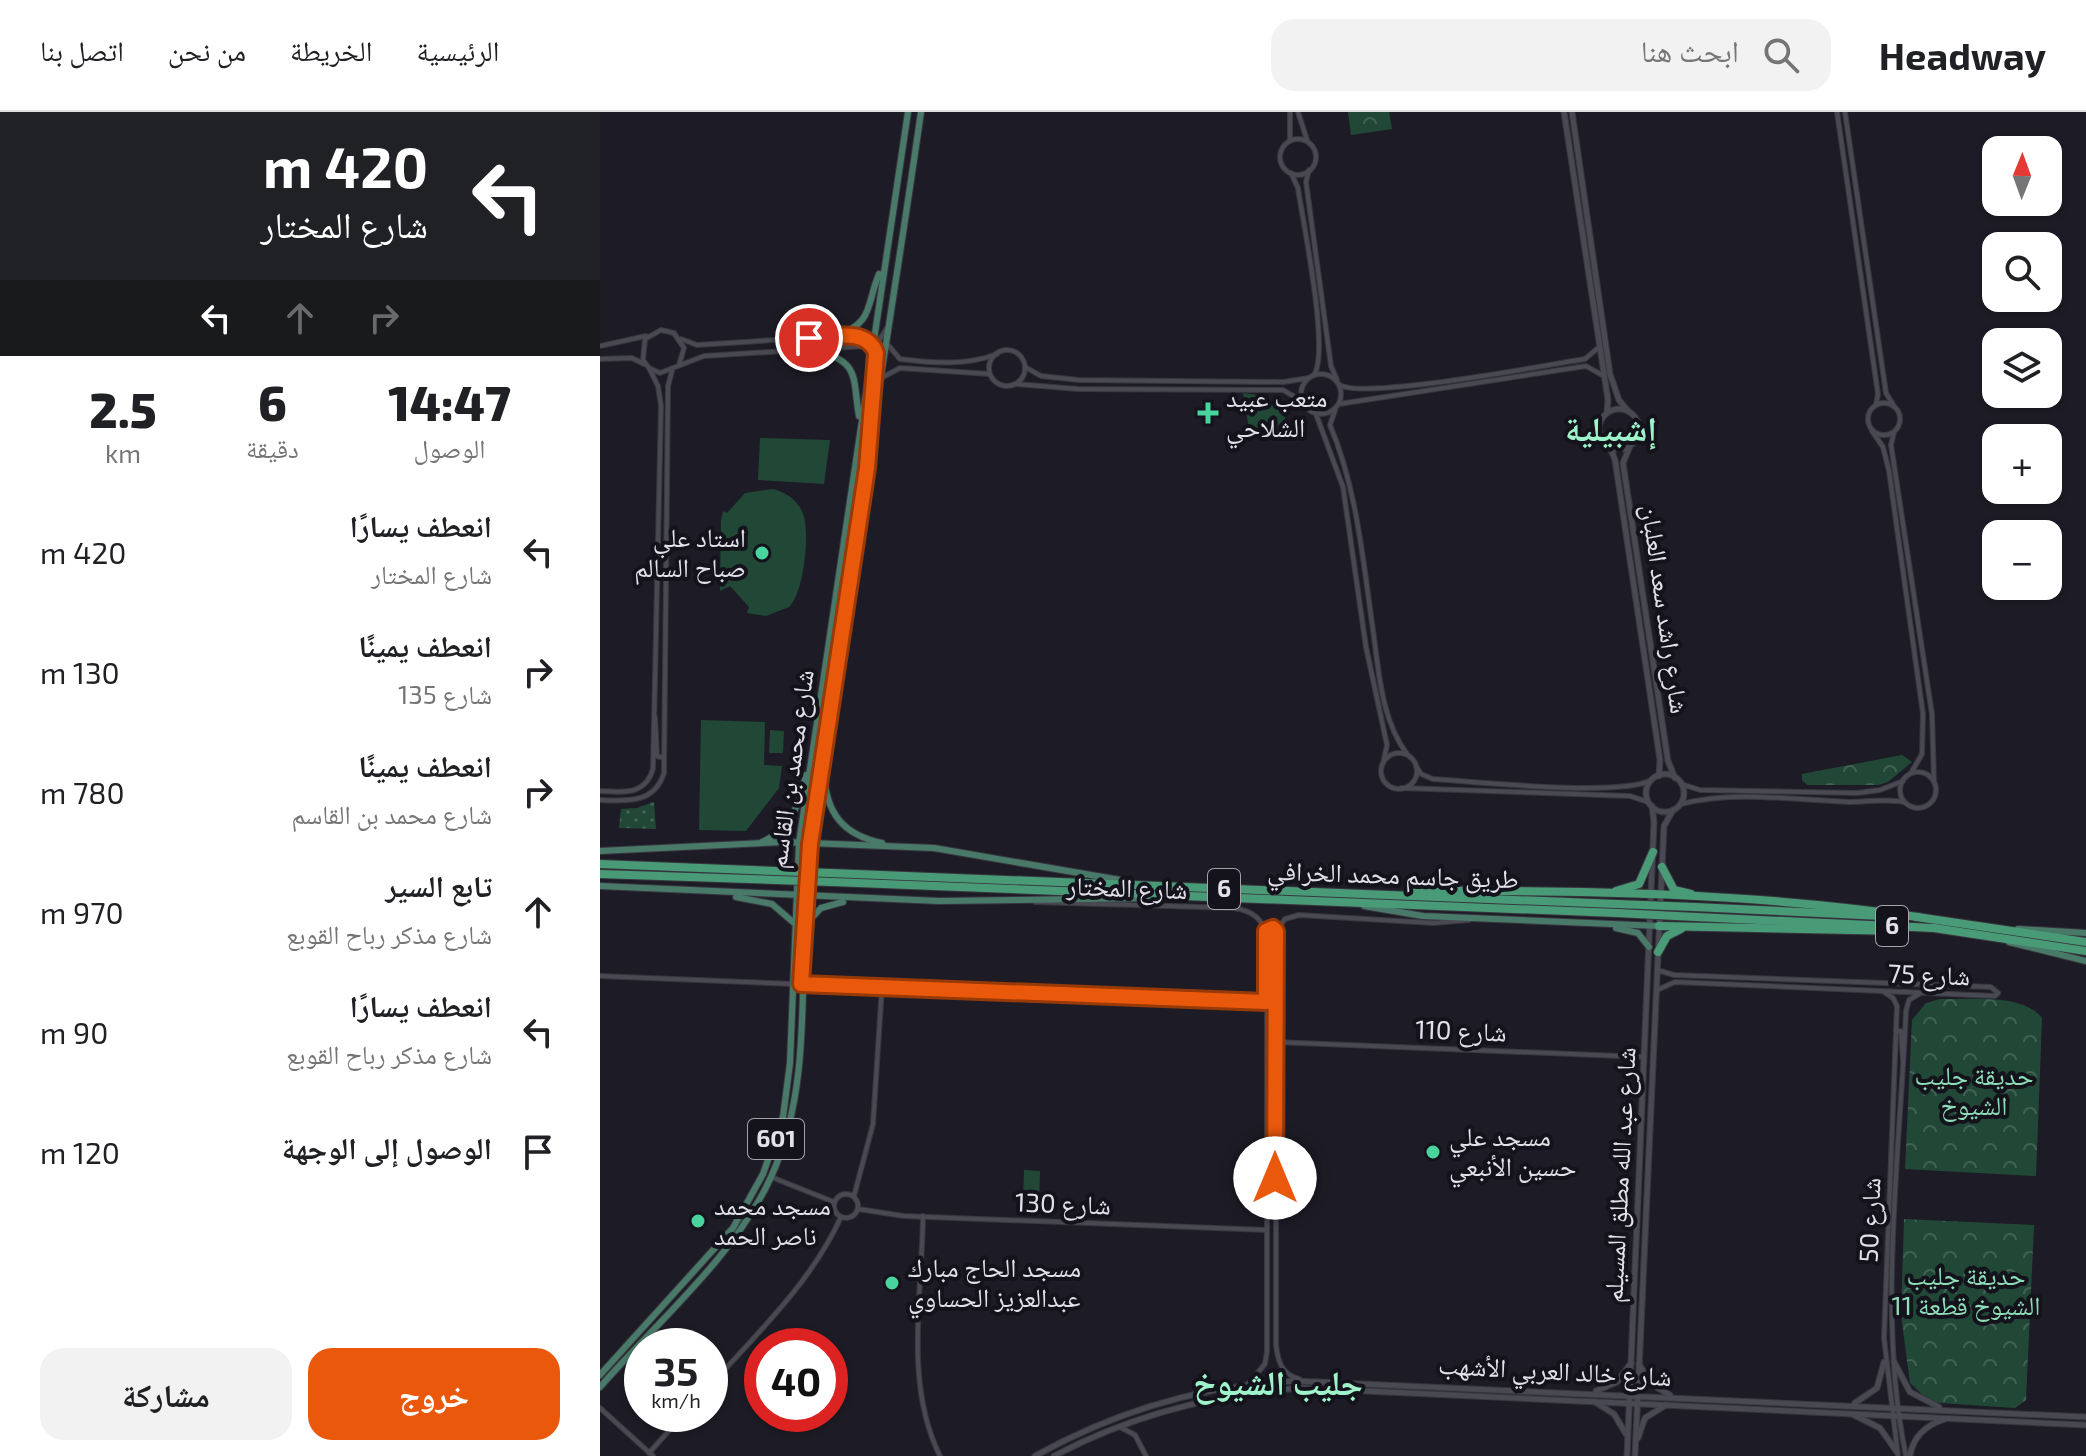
<!DOCTYPE html>
<html lang="ar">
<meta charset="utf-8">
<style>
:root{--surface:#fff;--page:#f2f2f2;--text:#202124;--muted:#757577;--line:#e0e0e0;--accent:#ea580c}
body{margin:0;font-family:"Exo 2","Noto Naskh Arabic",sans-serif;background:var(--page);color:var(--text);direction:rtl;height:100vh;display:flex;flex-direction:column;font-size:30px;white-space:nowrap}
*{box-sizing:border-box;margin:0}
p{font-size:26px;color:var(--muted)}
.icon{flex:none;width:44px;height:44px;fill:none;stroke:currentColor;stroke-width:2;stroke-linecap:round;stroke-linejoin:round}
.map{position:relative;flex:1;overflow:hidden;direction:ltr}
.side{display:flex;flex-direction:column;background:var(--surface);width:600px}
.side>*{flex:none}
.hud{background:#202124;color:#fff;overflow:hidden}
.needle{width:52px;rotate:1deg}
.buttons{position:absolute;left:1382px;top:24px;display:grid;gap:16px}
.buttons a{display:grid;place-items:center;width:80px;height:80px;border-radius:16px;background:var(--surface);box-shadow:0 2px 6px #0004;font-size:40px}
.speed{position:absolute;left:24px;top:1216px;display:flex;gap:16px;font-size:40px;font-weight:700;text-align:center}
.speed>*{display:grid;place-content:center;width:104px;height:104px;border-radius:50%;background:var(--surface);box-shadow:0 2px 6px #0004;line-height:1}
.speed small{font-size:20px;font-weight:400}
.speed .limit{border:12px solid #d22;background:#fff;color:#111}
.pin{position:absolute;display:grid;place-items:center;width:68px;height:68px;color:#fff;margin:-34px;border:4px solid #fff;border-radius:50%;box-shadow:0 2px 8px #0007}
.me{position:absolute;width:88px;margin:-44px;rotate:0deg;stroke-linejoin:round;filter:drop-shadow(0 0 6px #0008)}
.turn{display:flex;align-items:center;gap:28px;height:168px;padding:0 40px;font-size:36px}
.turn .icon{width:104px;height:104px;stroke-width:2.5}
.turn b{display:block;font-size:56px;line-height:68px}
.lanes{display:flex;align-items:center;height:76px;padding:0 40px;background:#0003;justify-content:center;gap:40px;direction:ltr}
.lanes .off{opacity:.35}
.eta{display:flex;justify-content:space-evenly;align-items:center;height:136px;text-align:center}
.eta b{font-size:48px;font-weight:800;line-height:56px}
.button{display:flex;gap:16px;margin-top:auto;padding:16px 40px}
.button a{flex:1;height:92px;border-radius:24px;background:var(--accent);color:#fff;font-size:32px;font-weight:800;line-height:92px;text-align:center}
.button a+a{background:var(--page);color:var(--text)}
ul{padding:0;list-style:none}
li{display:flex;align-items:center;gap:24px;height:120px;padding:0 40px}
li div{flex:1}
li b{display:block;font-size:30px}
li em{font-style:normal}
header{display:flex;align-items:center;gap:48px;box-sizing:border-box;height:112px;padding:0 40px;background:var(--surface);border-bottom:2px solid var(--line)}
header strong{font-size:38px}
nav{display:flex;gap:44px;margin-inline-start:auto;font-size:28px}
.search{width:560px;height:72px;background:var(--page);display:flex;align-items:center;gap:20px;box-sizing:border-box;padding:0 28px;border-radius:24px;color:var(--muted);font-size:30px}
main{display:flex;flex:1;min-height:0}
.map>svg:first-child{display:block}
</style>
<header>
<strong>Headway</strong>
<div class="search"><svg class="icon" aria-label="search" viewBox="0 0 24 24"><circle cx="10" cy="10" r="6"/><path d="M15 15l6 6"/></svg>ابحث هنا</div>
<nav><a>الرئيسية</a><a>الخريطة</a><a>من نحن</a><a>اتصل بنا</a></nav>
</header>
<main>
<div class="map">
<svg width="1486" height="1344" viewBox="0 0 1486 1344">
<defs>
<pattern id="grass-dots" width="8" height="8" patternUnits="userSpaceOnUse" patternTransform="scale(2)"><rect width="8" height="8" fill="#214837"/><path d="M2 2h.1M6 6h.1" fill="none" stroke="#416254" stroke-width="1.8" stroke-linecap="round"/></pattern>
<pattern id="park-crowns" width="20" height="18" patternUnits="userSpaceOnUse" patternTransform="scale(2)"><rect width="20" height="18" fill="#214837"/><path d="M2 6a3 3 0 1 1 6 0M12 15a3 3 0 1 1 6 0" fill="none" stroke="#416254"/></pattern>
</defs>
<rect width="100%" height="100%" fill="#1d1c26"/>
<path fill="url(#grass-dots)" d="M54,690L56,717L19,716L21,697L37,696Z"/>
<g fill="url(#park-crowns)">
<path d="M748,0H789L792,17L751,23Z"/>
<path d="M1302,643L1312,650L1288,670L1278,673H1207L1202,668V662Z"/>
<path d="M1340,887C1370,888 1422,881 1442,906L1436,1064L1305,1057L1312,908L1326,891Z"/>
<path d="M1304,1107L1434,1113L1426,1288L1415,1296L1340,1291L1328,1288L1310,1271L1301,1203Z"/>
</g>
<g fill="#214837">
<path d="M643,281L658,283L684,301L687,317L650,323Z"/>
<path d="M160,326L230,328L224,372L158,368Z"/>
<path d="M173,377C185,380 196,387 202,399C211,418 204,481 189,495L166,504L147,501L149,495L130,474L120,479L121,408L123,399L127,401L145,381Z"/>
<path d="M101,608L165,610L164,653L182,654L179,676L146,719L99,718Z"/>
<path d="M170,618L184,619L183,641H169Z"/>
<path d="M424,1058L440,1059L439,1092H423Z"/>
</g>
<g fill="none" stroke-linecap="round" stroke-linejoin="round">
<g stroke="#38373e" stroke-width="6">
<g id="tertiary">
<path d="M690,0V29"/>
<path d="M698,0L707,28"/>
<path d="M1237,0L1278,282L1276,293"/>
<path d="M1245,0L1286,281L1294,294"/>
<circle cx="698" cy="45" r="18"/>
<path d="M709,58L706,70L731,254L737,268"/>
<path d="M691,61L698,76C703,111 730,239 714,263"/>
<path d="M81,227L97,233L236,224L265,226L276,241L270,286L274,296"/>
<path d="M288,233L300,247C332,251 366,254 397,242"/>
<path d="M0,234L46,224"/>
<circle cx="407" cy="256" r="18"/>
<path d="M0,247L32,246L44,252"/>
<path d="M79,253L84,236L74,221L61,218L45,227L43,248L49,256L60,261L104,244L265,234L278,230L287,216"/>
<path d="M425,255L441,264L479,268L683,270L709,266"/>
<circle cx="721" cy="282" r="20"/>
<path d="M283,265L300,256L390,262"/>
<path d="M415,272L478,277L683,278L702,289"/>
<path d="M740,273C764,288 946,253 985,247L998,236"/>
<circle cx="1284" cy="307" r="16"/>
<path d="M739,292L986,254L1002,263"/>
<path d="M735,298L730,313C757,377 763,449 773,518C779,560 781,607 807,642"/>
<path d="M716,302L743,375L766,535L787,633L784,647"/>
<path d="M1272,319L1283,335L1289,359L1323,602L1322,642L1311,661"/>
<path d="M1294,320L1291,333L1332,602L1334,670"/>
<path d="M55,605L57,644L64,646"/>
<circle cx="799" cy="659" r="18"/>
<path d="M816,654L821,662L833,667C878,670 1018,685 1052,668"/>
<circle cx="1318" cy="678" r="18"/>
<path d="M1081,672L1100,678L1257,681L1280,678L1303,669"/>
<path d="M801,676L1030,684L1048,690"/>
<path d="M0,679C23,680 45,684 53,657L61,294L58,274L49,256"/>
<path d="M0,688C27,689 54,692 64,661L68,274L72,259"/>
<path d="M1081,692C1133,678 1195,688 1249,690C1268,690 1286,686 1304,690"/>
<path d="M435,790L634,796C652,799 663,806 667,825V1239L665,1252L647,1273"/>
<path d="M1057,858L1074,863L1391,875L1398,881"/>
<path d="M0,864L194,872"/>
<path d="M203,872L666,890"/>
<path d="M1057,878L1075,870L1395,884L1398,881"/>
<path d="M1284,880L1293,886L1297,894L1284,1226L1298,1344"/>
<path d="M1296,919H1301L1303,948"/>
<path d="M675,930L1044,945"/>
<path d="M171,1065L234,1090"/>
<circle cx="246" cy="1094" r="12"/>
<path d="M254,1084L273,1012L282,875"/>
<path d="M258,1097L304,1104L667,1118"/>
<path d="M323,1104C322,1183 304,1272 340,1344"/>
<path d="M699,1267C681,1262 678,1249 676,1233V819L685,807L699,803L833,811L869,808"/>
<path d="M110,1274C157,1221 211,1171 241,1105"/>
<path d="M0,1296L53,1344"/>
<path d="M520,1315L535,1323L546,1344"/>
<path d="M49,1341L84,1302"/>
<path d="M1306,1344C1277,1206 1300,1041 1306,899L1309,888L1319,882"/>
</g>
</g>
<g stroke="#38373e" stroke-width="7">
<g id="secondary">
<path d="M964,0L1008,288L1007,301"/>
<path d="M972,0L1010,262L1019,288L1028,299"/>
<circle cx="1019" cy="317" r="20"/>
<path d="M1030,334L1023,351L1068,649L1075,666"/>
<path d="M1010,335L1015,348L1060,648L1059,664"/>
<circle cx="1065" cy="681" r="19"/>
<path d="M1294,1250L1310,1280L1339,1295"/>
<path d="M1039,1252L1051,1272L1070,1283"/>
<path d="M996,1279L1017,1270L1031,1251"/>
<path d="M995,1290L1014,1302L1026,1322"/>
<path d="M1255,1291L1277,1276L1284,1250"/>
<path d="M1254,1303L1280,1316L1297,1340"/>
<path d="M1038,1326L1045,1306L1066,1293"/>
<path d="M435,1344C516,1299 603,1273 696,1269L1486,1305"/>
<path d="M454,1344C532,1303 614,1282 701,1276L1486,1313"/>
<path d="M1027,1344L1054,710L1052,694"/>
<path d="M1035,1344L1064,714L1073,698"/>
<path d="M1310,1344C1313,1324 1326,1313 1345,1307"/>
</g>
</g>
<g stroke="#38373e" stroke-width="8">
<g id="primary">
<path d="M236,224C274,211 266,193 279,162"/>
<path d="M214,237C261,251 252,263 259,304"/>
<path d="M224,662C226,701 243,723 282,731"/>
<path d="M162,730C192,718 199,691 206,663"/>
<path d="M0,739L184,730L334,736L526,769"/>
<path d="M0,774L339,789L552,786"/>
<path d="M136,785L172,792L193,810"/>
<path d="M764,794L823,804L1059,814"/>
<path d="M204,814L221,796L243,790"/>
<path d="M1016,816L1038,821L1049,835"/>
<path d="M1418,817L1486,821"/>
<path d="M1409,830L1486,849"/>
<path d="M0,1263L133,1116L163,1062L183,1005L190,951L199,731L308,0"/>
<path d="M0,1275C57,1210 135,1144 171,1065C218,963 195,840 210,731C244,486 286,244 321,0"/>
</g>
</g>
<g stroke="#38373e" stroke-width="10">
<g id="motorway">
<path d="M0,752L175,759"/>
<path d="M1062,755L1074,778L1091,782"/>
<path d="M230,761L1017,792"/>
<path d="M0,762L176,768"/>
<path d="M232,770L1017,801"/>
<path d="M816,779C983,778 1153,781 1318,805"/>
<path d="M1016,779L1039,772L1053,740"/>
<path d="M1095,795L1283,804"/>
<path d="M1096,805L1334,816L1486,839"/>
<path d="M1317,805L1486,830"/>
<path d="M1059,814L1301,819"/>
<path d="M1058,840L1067,824L1081,817"/>
</g>
</g>
<use href="#tertiary" stroke="#494953" stroke-width="4"/>
<use href="#secondary" stroke="#494953" stroke-width="5"/>
<use href="#primary" stroke="#497a69" stroke-width="6"/>
<use href="#motorway" stroke="#499b78" stroke-width="8"/>
<g stroke="#38373e" stroke-width="10" stroke-linecap="butt">
<g id="motorway-bridge">
<path d="M175,759L230,761"/>
<path d="M176,768L232,770"/>
<path d="M1017,792L1095,795"/>
<path d="M1017,801L1096,805"/>
</g>
</g>
<use href="#motorway-bridge" stroke="#499b78" stroke-width="8"/>
</g>
<g fill="none" stroke-linecap="round" stroke-linejoin="round">
<g stroke="#983908" stroke-width="20">
<path id="route" d="M209,226C231,225 267,215 276,241L267,356L210,732L201,872L666,890V819L673,816L676,819L675,1066"/>
</g>
<use href="#route" stroke="#ea580c" stroke-width="14"/>
</g>
<g fill="#49d49d" stroke="#14131c" stroke-width="3">
<path d="M604 289h8v8h8v8h-8v8h-8v-8h-8v-8h8z"/>
<circle cx="162" cy="441" r="8"/>
<circle cx="833" cy="1040" r="8"/>
<circle cx="98" cy="1109" r="8"/>
<circle cx="292" cy="1171" r="8"/>
</g>
<g text-anchor="middle" stroke-width="8" stroke-linejoin="round" paint-order="stroke">
<g fill="#14131c" stroke="#a4a3ab" stroke-width="2">
<rect x="608" y="757" width="32" height="40" rx="6"/>
<rect x="1276" y="794" width="32" height="40" rx="6"/>
<rect x="148" y="1007" width="56" height="40" rx="6"/>
</g>
<g font-size="24" font-weight="bold" fill="#e2e1e8">
<text x="624" y="785">6</text>
<text x="1292" y="822">6</text>
<text x="176" y="1035">601</text>
</g>
<g font-size="26" fill="#e2e1e8" stroke="#14131c" text-anchor="start">
<text x="626" y="295">متعب عبيد<tspan x="626" dy="30">الشلاحي</tspan></text>
<text x="146" y="435" text-anchor="end">استاد علي<tspan x="146" dy="30">صباح السالم</tspan></text>
<text x="849" y="1034">مسجد علي<tspan x="849" dy="30">حسين الأنبعي</tspan></text>
<text x="114" y="1103">مسجد محمد<tspan x="114" dy="30">ناصر الحمد</tspan></text>
<text x="308" y="1165">مسجد الحاج مبارك<tspan x="308" dy="30">عبدالعزيز الحساوي</tspan></text>
</g>
<g font-size="26" fill="#e2e1e8" stroke="#14131c">
<text transform="translate(1065 497) rotate(82)" y="9">شارع راشد سعد العلبان</text>
<text transform="translate(191 657) rotate(-82)" y="9">شارع محمد بن القاسم</text>
<text transform="translate(793 763) rotate(2)" y="9">طريق جاسم محمد الخرافي</text>
<text transform="translate(527 776) rotate(2)" y="9">شارع المختار</text>
<text transform="translate(1329 863) rotate(2)" y="9">شارع 75</text>
<text transform="translate(861 919) rotate(2)" y="9">شارع 110</text>
<text transform="translate(1020 1063) rotate(-87)" y="9">شارع عبد الله مطلق المسيلم</text>
<text transform="translate(463 1092) rotate(2)" y="9">شارع 130</text>
<text transform="translate(1270 1108) rotate(-88)" y="9">شارع 50</text>
<text transform="translate(955 1259) rotate(3)" y="9">شارع خالد العربي الأشهب</text>
</g>
<g font-size="26" fill="#8dddb7" stroke="#14131c">
<text x="1374" y="973">حديقة جليب<tspan x="1374" dy="30">الشيوخ</tspan></text>
<text x="1366" y="1173">حديقة جليب<tspan x="1366" dy="30">الشيوخ قطعة 11</tspan></text>
</g>
<g font-size="34" font-weight="bold" fill="#9ff3cb" stroke="#14131c">
<text x="1011" y="329">إشبيلية</text>
<text x="678" y="1283">جليب الشيوخ</text>
</g>
</g>
</svg>
<div class="buttons">
<a><svg class="needle" viewBox="-14 -14 28 28"><path d="M0-13l5 13h-10z" fill="#e53935"/><path d="M0 13l5-13h-10z" fill="#757577"/></svg></a>
<a><svg class="icon" aria-label="search" viewBox="0 0 24 24"><circle cx="10" cy="10" r="6"/><path d="M15 15l6 6"/></svg></a>
<a><svg class="icon" aria-label="layers" viewBox="0 0 24 24"><path d="M12 4l9 5-9 5-9-5zM3 14l9 5 9-5"/></svg></a>
<a>+</a>
<a>−</a>
</div>
<div class="speed"><div>35<small>km/h</small></div><div class="limit">40</div></div>
<div class="pin" style="left:209px;top:226px;background:#d93025"><svg class="icon" aria-label="arrive" viewBox="0 0 24 24"><path d="M6 21V4h12l-3 4 3 4H6"/></svg></div>
<svg class="me" style="left:675px;top:1066px" viewBox="-20 -20 40 40"><circle r="19" fill="#fff"/><path d="M0-13L10 11 0 6-10 11z" fill="#ea580c"/></svg>
</div>
<section class="side">
<div class="hud">
<div class="turn"><svg class="icon" aria-label="left" viewBox="0 0 24 24"><path d="M17 20v-9H6M10 6l-5 5 5 5"/></svg><div><b>420 m</b>شارع المختار</div></div>
<div class="lanes"><svg class="icon" aria-label="left" viewBox="0 0 24 24"><path d="M17 20v-9H6M10 6l-5 5 5 5"/></svg><svg class="icon off" aria-label="ahead" viewBox="0 0 24 24"><path d="M12 20V5M6 11l6-6 6 6"/></svg><svg class="icon off" aria-label="right" viewBox="0 0 24 24"><path d="M7 20v-9h11M14 6l5 5-5 5"/></svg></div>
</div>
<div class="eta">
<div><b>14:47</b><p>الوصول</p></div>
<div><b>6</b><p>دقيقة</p></div>
<div><b>2.5</b><p>km</p></div>
</div>
<ul>
<li><svg class="icon" aria-label="left" viewBox="0 0 24 24"><path d="M17 20v-9H6M10 6l-5 5 5 5"/></svg><div><b>انعطف يسارًا</b><p>شارع المختار</p></div><em>420 m</em></li>
<li><svg class="icon" aria-label="right" viewBox="0 0 24 24"><path d="M7 20v-9h11M14 6l5 5-5 5"/></svg><div><b>انعطف يمينًا</b><p>شارع 135</p></div><em>130 m</em></li>
<li><svg class="icon" aria-label="right" viewBox="0 0 24 24"><path d="M7 20v-9h11M14 6l5 5-5 5"/></svg><div><b>انعطف يمينًا</b><p>شارع محمد بن القاسم</p></div><em>780 m</em></li>
<li><svg class="icon" aria-label="ahead" viewBox="0 0 24 24"><path d="M12 20V5M6 11l6-6 6 6"/></svg><div><b>تابع السير</b><p>شارع مذكر رباح القوبع</p></div><em>970 m</em></li>
<li><svg class="icon" aria-label="left" viewBox="0 0 24 24"><path d="M17 20v-9H6M10 6l-5 5 5 5"/></svg><div><b>انعطف يسارًا</b><p>شارع مذكر رباح القوبع</p></div><em>90 m</em></li>
<li><svg class="icon" aria-label="arrive" viewBox="0 0 24 24"><path d="M6 21V4h12l-3 4 3 4H6"/></svg><div><b>الوصول إلى الوجهة</b></div><em>120 m</em></li>
</ul>
<div class="button"><a>خروج</a><a>مشاركة</a></div>
</section>
</main>
